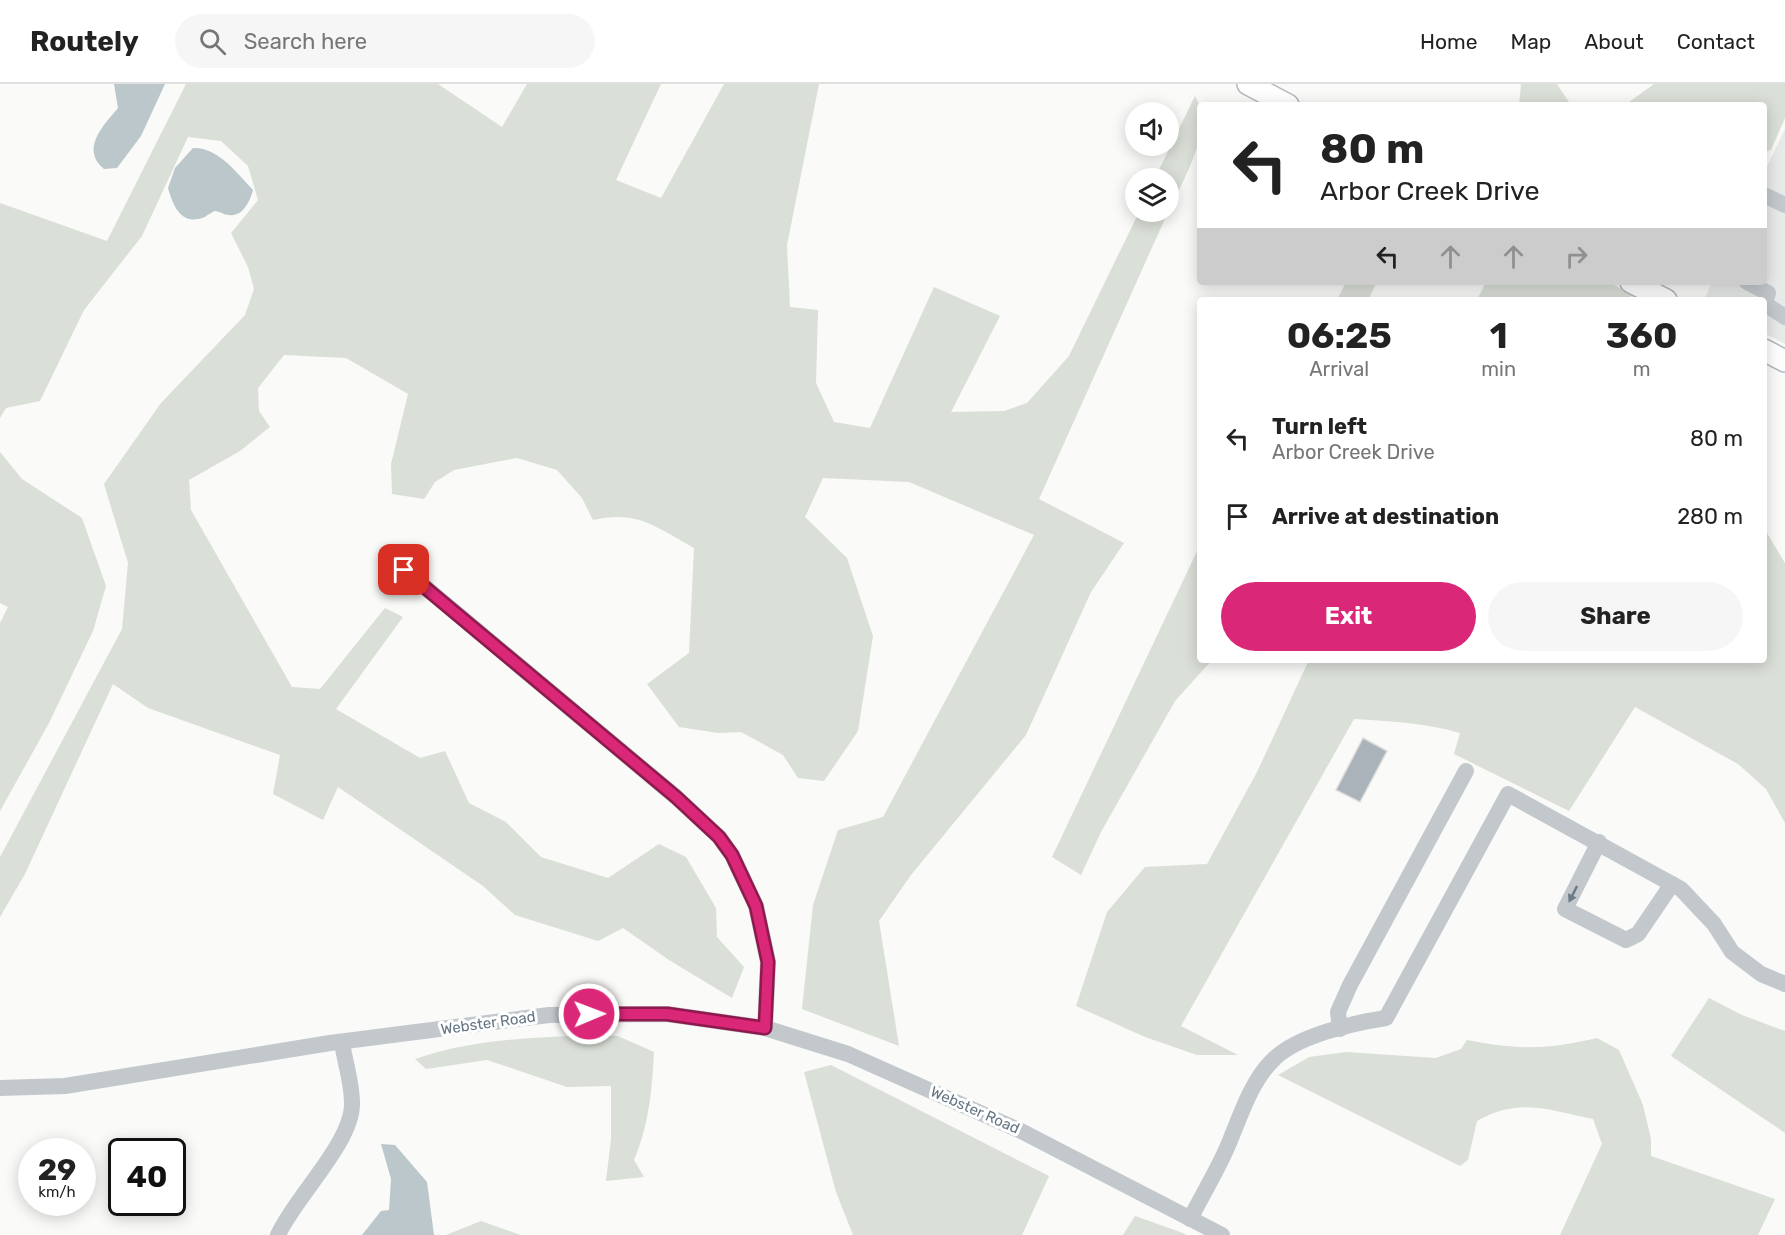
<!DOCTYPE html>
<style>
:root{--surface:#fff;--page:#f6f6f6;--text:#222;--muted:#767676;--line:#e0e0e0;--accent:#db2777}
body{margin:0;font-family:Rubik,sans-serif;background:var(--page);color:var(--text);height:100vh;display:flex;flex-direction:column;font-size:22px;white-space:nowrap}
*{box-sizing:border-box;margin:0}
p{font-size:20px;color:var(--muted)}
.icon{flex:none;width:33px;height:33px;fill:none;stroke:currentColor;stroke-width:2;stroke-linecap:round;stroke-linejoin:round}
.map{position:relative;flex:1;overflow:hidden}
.details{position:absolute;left:1197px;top:213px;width:570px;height:366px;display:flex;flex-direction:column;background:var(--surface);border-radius:6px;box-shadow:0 3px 15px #0003}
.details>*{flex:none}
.guide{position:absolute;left:1197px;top:18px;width:570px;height:183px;border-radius:6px;box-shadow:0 3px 15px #0003;background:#fff;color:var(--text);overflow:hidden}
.controls{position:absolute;left:1125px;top:18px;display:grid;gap:12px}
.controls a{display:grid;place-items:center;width:54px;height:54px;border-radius:50%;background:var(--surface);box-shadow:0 3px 15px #0003;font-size:30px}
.speed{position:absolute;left:18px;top:1054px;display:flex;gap:12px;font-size:30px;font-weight:700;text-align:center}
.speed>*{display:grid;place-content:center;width:78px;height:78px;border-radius:50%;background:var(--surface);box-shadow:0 3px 15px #0003;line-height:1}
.speed small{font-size:15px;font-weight:400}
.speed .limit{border:3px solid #111;border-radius:9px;background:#fff;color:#111}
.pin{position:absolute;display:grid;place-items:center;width:51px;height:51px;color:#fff;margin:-26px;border-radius:12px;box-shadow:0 3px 9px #0006}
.me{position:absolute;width:66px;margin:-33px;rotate:89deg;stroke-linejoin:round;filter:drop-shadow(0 0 4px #0008)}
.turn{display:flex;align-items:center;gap:21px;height:126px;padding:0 24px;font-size:27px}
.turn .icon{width:78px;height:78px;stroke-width:2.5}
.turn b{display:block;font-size:42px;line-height:51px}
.lanes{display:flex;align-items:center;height:57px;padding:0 24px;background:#0003;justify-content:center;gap:30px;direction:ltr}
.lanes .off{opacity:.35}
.eta{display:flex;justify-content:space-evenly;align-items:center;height:102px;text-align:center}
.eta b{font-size:36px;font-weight:700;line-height:42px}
.action{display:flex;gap:12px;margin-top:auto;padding:12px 24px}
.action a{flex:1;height:69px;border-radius:36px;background:var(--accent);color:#fff;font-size:24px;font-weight:700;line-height:69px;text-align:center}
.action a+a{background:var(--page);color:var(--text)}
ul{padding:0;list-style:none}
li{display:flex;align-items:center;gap:18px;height:78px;padding:0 24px}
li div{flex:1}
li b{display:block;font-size:22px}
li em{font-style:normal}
header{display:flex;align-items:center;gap:36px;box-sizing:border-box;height:84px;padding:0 30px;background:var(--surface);border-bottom:2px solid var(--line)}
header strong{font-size:28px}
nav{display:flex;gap:33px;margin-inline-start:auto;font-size:21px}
.search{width:420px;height:54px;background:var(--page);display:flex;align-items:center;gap:15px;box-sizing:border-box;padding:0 21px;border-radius:33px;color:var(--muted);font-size:22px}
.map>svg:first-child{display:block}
</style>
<header>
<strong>Routely</strong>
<div class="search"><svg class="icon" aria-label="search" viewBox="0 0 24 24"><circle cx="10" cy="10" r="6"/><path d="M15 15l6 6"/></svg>Search here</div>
<nav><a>Home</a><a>Map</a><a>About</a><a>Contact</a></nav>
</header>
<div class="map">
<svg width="1785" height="1151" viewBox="0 0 1785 1151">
<rect width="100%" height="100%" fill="#fafaf8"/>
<path fill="#e8e9e9" d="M1785,45V260L1764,249V216H1704L1712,198H1764V89Z"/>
<g fill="#dadfd7">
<path d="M186,0H438L502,43L527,0H661L616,96L661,114L724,0H819L787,161L790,223L818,226L816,299L834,338L870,344L934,203L1000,232L951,328L1004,327L1027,319L1069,272L1139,128H1168L1039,415L1124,459L1091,508L1026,651L911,791L879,837L899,962L802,925L813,821L838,746L883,733L1034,451L909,398L823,394L805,433L847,474L873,552L858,647L824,697L798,694L783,671L741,648L718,649L679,643L647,600L689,569L694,464C655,443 639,426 593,436L582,414L557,386L517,374L454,386L435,398L424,415L392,410L391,380L408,310L346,274L284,271L258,304L259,327L270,343L240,367L189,396L191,426L292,603L320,605L385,524L403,533L336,625L420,674L445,667L469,719L506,738L541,773L608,794L659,760L686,773L716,824L717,853L744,883L732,914L669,876L623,844L598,857L515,831L483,802L338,703L323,736L273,710L280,671L148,624L113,600L25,790L0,833V773L122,545L128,479L104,400L161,319L245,231L254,205L248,183L231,149L258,116L248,82L221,57L188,53L142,152L84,226L40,317L6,324L0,334V119L107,157Z"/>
<path d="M1521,0H1557L1571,21H1519Z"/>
<path d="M1654,0H1785V34L1771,66L1764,68V21H1625Z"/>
<path d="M1195,12C1215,46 1183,95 1169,127L1168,94H1155Z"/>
<path d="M1346,198H1377L1368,216H1337Z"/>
<path d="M1486,198H1608L1632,210L1629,216H1477Z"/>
<path d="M0,368L22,395L82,434L106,502L93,547L49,639L0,727V539L8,523L0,519Z"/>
<path d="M1764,444L1785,479V739L1766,705L1738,680L1635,623L1569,727L1454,670L1460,649C1426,639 1390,637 1354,635L1181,942L1238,971H1197L1145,953L1076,922L1107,828L1145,783L1207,780L1257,688L1309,576H1764Z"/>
<path d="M1200,461V576H1212L1175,617L1101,748L1081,791L1052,773Z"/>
<path d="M1709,914L1742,931L1785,947V1049L1671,972Z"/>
<path d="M599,951L618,952L654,968C652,1006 649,1041 634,1076L644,1093L606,1097L611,1055V1002L567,1003L487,976L426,985L415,975C473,955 538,953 599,951Z"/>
<path d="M1597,954L1619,966L1643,1021L1651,1055V1072L1775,1115L1758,1151H1560L1602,1060L1593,1035C1548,1026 1519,1013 1477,1037L1468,1076L1460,1082L1278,991L1309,973L1346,968L1436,974L1461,965L1467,956C1519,966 1545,966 1597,954Z"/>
<path d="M831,981L1049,1092L1022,1151H853L836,1108L804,988Z"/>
<path d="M1135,1132L1183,1149L1186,1151H1123Z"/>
<path d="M481,1137L521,1151H446Z"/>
</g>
<g fill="#bbc7cb">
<path d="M114,0H165L141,52L117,84L104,85C80,65 103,42 118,24Z"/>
<path d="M193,64C218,63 237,89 253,106C250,117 243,133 229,131C224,131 219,127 215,127C211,128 206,133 202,134C180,141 173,121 168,104L175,84Z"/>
<path d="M381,1060L395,1061L427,1098L434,1151H362L381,1127L389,1126L391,1095Z"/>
</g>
<path fill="#aab3b9" stroke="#dcdcda" stroke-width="1.5" d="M1363,654L1387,667L1360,718L1336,706Z"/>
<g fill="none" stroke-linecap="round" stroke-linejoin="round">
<g stroke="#b5babe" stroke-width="24">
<g id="major">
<path d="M1248,0L1288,21"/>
<path d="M1631,198L1666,216"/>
<path d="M1764,266L1785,277"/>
</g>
</g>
<g stroke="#c3c8cc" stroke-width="16">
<path d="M1764,111L1785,121"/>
<path d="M1747,198L1768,209L1764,221"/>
<path d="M1765,220L1785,233"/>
<path d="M389,473L676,713L719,753L732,771L756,822L768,878L765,944"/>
<path d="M1599,758L1565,825L1626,856L1638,850L1672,800"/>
<path d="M1340,945L1338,928L1350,901L1466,687"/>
<path d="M0,1004L65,1002L330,959L549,931L667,930L765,944L848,970L1021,1047L1222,1151"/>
<path d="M1190,1135C1202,1112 1215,1090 1226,1066C1239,1037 1249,1000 1272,977C1295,952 1353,939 1386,934L1508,710L1681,805L1714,840L1732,868L1761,890L1785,900"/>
<path d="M278,1151C295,1113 353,1058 352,1019C352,999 345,978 342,959"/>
</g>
<use href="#major" stroke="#fff" stroke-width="21"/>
</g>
<defs><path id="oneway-solid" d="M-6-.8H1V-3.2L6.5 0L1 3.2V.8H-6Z" transform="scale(1.5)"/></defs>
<use fill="#6a7a87" href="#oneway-solid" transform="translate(1573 810) rotate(117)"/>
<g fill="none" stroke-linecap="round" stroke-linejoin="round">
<g stroke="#8e194d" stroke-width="15">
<path id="route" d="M404,486L676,713L719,753L732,771L756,822L768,878L765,944L667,930H589"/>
</g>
<use href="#route" stroke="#db2777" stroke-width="10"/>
</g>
<g text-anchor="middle" stroke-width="6" stroke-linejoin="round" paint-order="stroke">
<g font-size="15" fill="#657683" stroke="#fff">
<text transform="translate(488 939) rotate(-8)" y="5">Webster Road</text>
<text transform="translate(975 1026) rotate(24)" y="5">Webster Road</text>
</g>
</g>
</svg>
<div class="controls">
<a><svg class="icon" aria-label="sound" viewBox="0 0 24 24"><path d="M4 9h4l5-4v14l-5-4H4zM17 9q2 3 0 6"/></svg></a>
<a><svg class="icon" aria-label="layers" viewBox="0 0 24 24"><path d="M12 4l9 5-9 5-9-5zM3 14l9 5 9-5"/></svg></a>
</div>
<div class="speed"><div>29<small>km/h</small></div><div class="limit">40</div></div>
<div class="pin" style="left:404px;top:486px;background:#d93025"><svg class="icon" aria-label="arrive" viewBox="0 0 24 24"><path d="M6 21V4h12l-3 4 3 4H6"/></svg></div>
<svg class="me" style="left:589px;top:930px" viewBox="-20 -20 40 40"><circle r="17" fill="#db2777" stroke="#fff" stroke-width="3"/><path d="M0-11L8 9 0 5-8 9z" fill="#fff"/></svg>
<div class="guide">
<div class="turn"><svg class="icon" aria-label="left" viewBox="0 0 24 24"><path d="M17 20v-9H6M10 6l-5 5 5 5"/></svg><div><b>80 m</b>Arbor Creek Drive</div></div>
<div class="lanes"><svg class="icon" aria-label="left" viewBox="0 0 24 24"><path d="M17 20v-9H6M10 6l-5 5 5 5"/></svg><svg class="icon off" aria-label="ahead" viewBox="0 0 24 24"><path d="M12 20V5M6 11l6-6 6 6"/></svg><svg class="icon off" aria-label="ahead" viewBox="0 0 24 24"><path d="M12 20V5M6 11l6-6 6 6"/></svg><svg class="icon off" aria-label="right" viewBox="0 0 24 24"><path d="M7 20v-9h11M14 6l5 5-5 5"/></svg></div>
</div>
<section class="details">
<div class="eta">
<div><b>06:25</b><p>Arrival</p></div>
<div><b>1</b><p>min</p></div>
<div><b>360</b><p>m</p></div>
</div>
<ul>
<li><svg class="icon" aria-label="left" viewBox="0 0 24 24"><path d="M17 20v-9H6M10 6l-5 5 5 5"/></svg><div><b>Turn left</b><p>Arbor Creek Drive</p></div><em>80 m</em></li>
<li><svg class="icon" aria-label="arrive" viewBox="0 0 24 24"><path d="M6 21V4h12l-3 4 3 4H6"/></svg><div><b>Arrive at destination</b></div><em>280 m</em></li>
</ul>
<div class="action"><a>Exit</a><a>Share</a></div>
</section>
</div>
